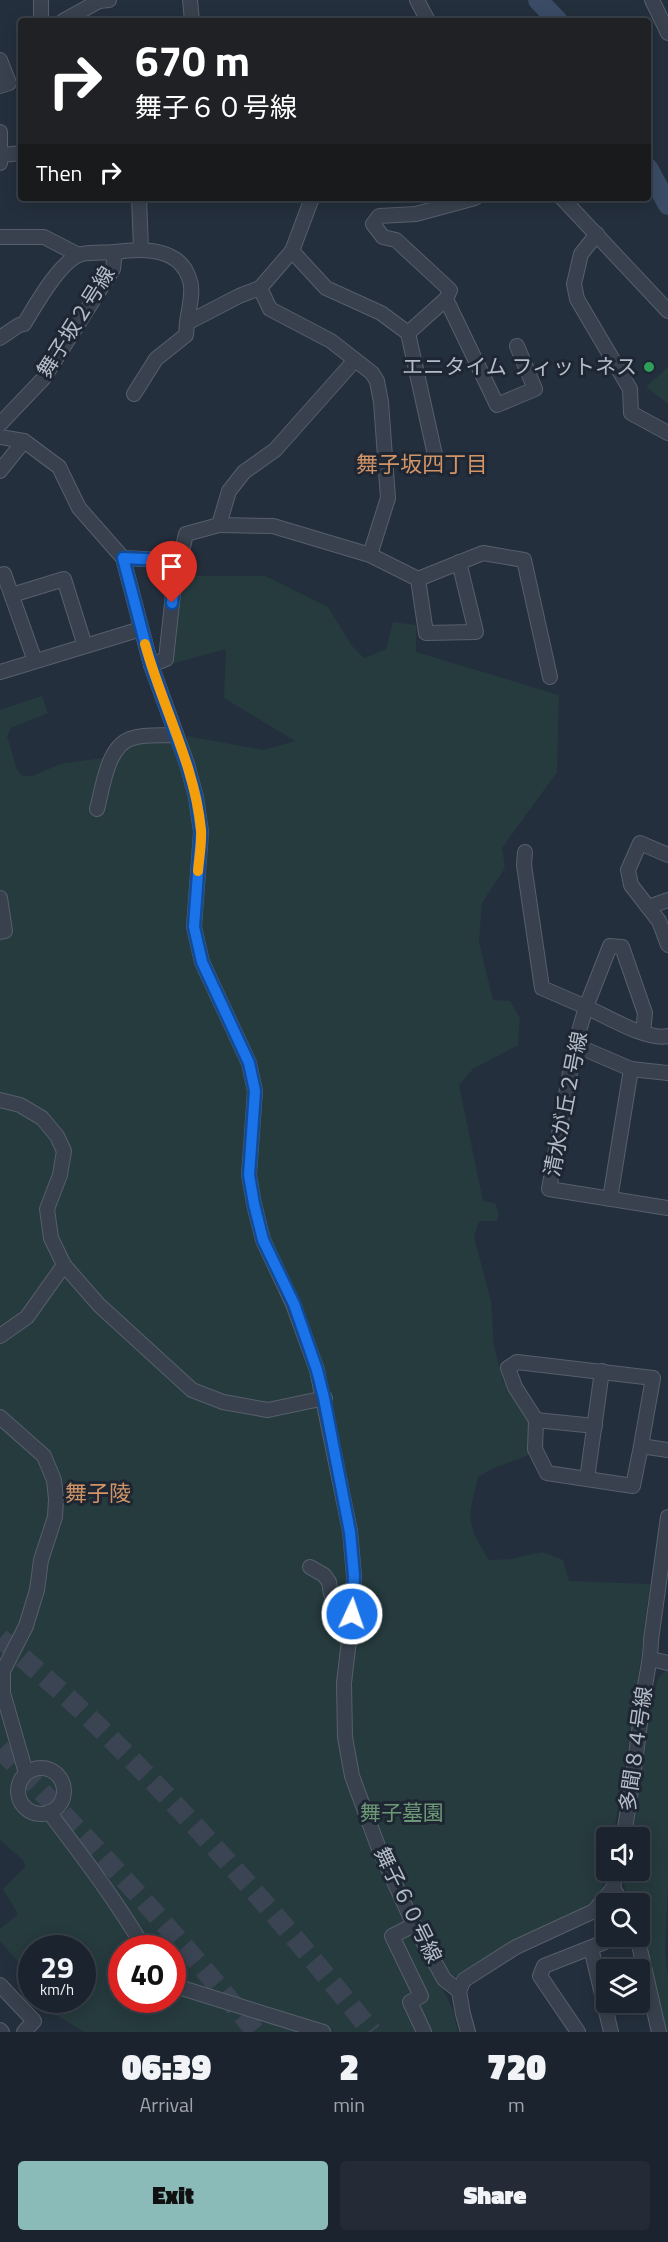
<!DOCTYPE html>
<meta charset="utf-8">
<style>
:root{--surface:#1b232e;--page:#242b36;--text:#f1f3f6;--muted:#a0a4aa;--line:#39404a;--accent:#8bbbb9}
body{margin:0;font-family:"Titillium Web","Noto Sans JP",sans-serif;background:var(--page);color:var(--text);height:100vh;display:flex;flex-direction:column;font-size:22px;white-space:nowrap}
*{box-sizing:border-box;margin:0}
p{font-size:20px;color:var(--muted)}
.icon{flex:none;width:33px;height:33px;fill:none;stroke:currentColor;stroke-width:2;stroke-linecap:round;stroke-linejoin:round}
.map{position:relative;height:2032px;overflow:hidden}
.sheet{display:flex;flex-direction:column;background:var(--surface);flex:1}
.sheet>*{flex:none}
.hud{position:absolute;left:18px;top:18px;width:633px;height:183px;border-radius:6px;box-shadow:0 3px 15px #0003,0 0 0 2px var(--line);background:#202124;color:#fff;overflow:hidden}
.controls{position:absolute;left:596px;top:1827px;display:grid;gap:12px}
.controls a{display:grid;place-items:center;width:54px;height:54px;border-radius:6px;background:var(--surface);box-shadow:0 3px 15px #0003,0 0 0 2px var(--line);font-size:30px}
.speed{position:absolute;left:18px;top:1935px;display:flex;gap:12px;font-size:30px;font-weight:700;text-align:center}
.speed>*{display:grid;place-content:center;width:78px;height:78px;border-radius:50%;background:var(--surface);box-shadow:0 3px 15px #0003,0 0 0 2px var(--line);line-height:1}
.speed small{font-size:15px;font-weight:400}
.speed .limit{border:9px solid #d22;background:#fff;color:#111}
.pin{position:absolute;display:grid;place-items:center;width:51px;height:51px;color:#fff;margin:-62px -26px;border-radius:50% 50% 50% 0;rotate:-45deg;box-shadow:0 0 6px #0007}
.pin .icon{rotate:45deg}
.me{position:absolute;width:66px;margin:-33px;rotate:3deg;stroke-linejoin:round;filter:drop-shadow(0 0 4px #0008)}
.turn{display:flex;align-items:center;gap:21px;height:126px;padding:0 18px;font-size:27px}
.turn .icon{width:78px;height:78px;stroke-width:2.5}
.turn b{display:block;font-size:42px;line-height:51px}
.then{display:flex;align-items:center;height:57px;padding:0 18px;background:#0003;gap:12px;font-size:22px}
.eta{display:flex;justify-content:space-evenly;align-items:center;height:102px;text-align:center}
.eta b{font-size:36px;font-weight:800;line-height:42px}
.action{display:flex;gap:12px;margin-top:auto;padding:12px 18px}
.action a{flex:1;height:69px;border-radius:6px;background:var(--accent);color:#111;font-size:24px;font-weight:800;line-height:69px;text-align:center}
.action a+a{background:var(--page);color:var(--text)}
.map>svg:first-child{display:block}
</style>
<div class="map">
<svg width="668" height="2032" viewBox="0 0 668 2032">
<rect width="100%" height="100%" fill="#242f3d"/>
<g fill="#263b3e" fill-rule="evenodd">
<path d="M668,367V404L646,387Z"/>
<path d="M186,576H265L328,607L352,646L364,658L386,649L393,622L416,625V652L559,695L557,772L502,848L505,868L482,903L479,942L493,1000L510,1001L520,1018L518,1045L473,1069L459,1085L483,1201L495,1203L499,1214L497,1221H479L474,1237L491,1301L494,1346L503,1381L530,1422L529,1455L494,1468L478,1477C468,1520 465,1521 489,1560L511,1559L542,1552L563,1560L569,1581L650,1584L636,1697L613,1837L606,1838V1870L608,1871L600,1892L591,1904L497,1951L441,1985L453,2010L458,2032H84L51,2012L48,2000H82V1948H32L31,1977L0,1941V1929L18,1914L3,1889L26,1866L22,1859L0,1840V710L42,696L48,713L11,728L7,736L17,770L23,776H32L63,763L105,758L130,741L173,739L187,754V736L263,750L295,741L224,698L226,649L171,664L177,633L172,607ZM122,1948H172V2000H122Z"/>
<path d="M665,1671H668V1882L665,1952L668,1977V2032H665L639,1926V1904L630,1903L623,1881L625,1871L639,1870V1838L630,1837L650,1710L658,1678Z"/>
</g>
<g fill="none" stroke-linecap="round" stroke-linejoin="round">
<g stroke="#3a4c65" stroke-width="20">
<path d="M538,0L558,21"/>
<path d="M648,168L668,205"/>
</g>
<g stroke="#3a4452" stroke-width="20" stroke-dasharray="20 10" stroke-linecap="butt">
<path d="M0,1638C35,1669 72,1700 105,1733C200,1827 288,1927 372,2032"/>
<path d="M0,1749C89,1839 176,1933 256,2032"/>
</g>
<g stroke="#565f6b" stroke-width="16">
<g id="minor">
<path d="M190,0L192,21"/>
<path d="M417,0L428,21"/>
<path d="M652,0L668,33"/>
<path d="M41,21V0"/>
<path d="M63,21L99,1L109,0"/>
<path d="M0,60L9,83L0,86"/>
<path d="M0,132V163"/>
<path d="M2,155L21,153"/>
<path d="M139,198L141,249"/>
<path d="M562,198L668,311"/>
<path d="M597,234L581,254L574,284L577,299L630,389L631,413L668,433"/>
<path d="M0,237H44L79,255"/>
<path d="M292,251L326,288L381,313L408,333L435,455"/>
<path d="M115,252C143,248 181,247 190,281C194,293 188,311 187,323L239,296L260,288L292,251L312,198"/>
<path d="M260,288L270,309L331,341L372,373L377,381L381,402L388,498L370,555"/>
<path d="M446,299L497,405L535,389L517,346"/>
<path d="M408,333L446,299L450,290L396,240L383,237L373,224L379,216L416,214L475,198"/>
<path d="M0,338L19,325L24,324C35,306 61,259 82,254C92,252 104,253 115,252L113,269L43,379L0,424"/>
<path d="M134,394L156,359L186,335L187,323"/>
<path d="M0,437L24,441L59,467L79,508L123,558L151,665L187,764L196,797L201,832L194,927L202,962L249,1063L255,1091L249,1175L254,1204L263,1240L293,1304L317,1370L350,1531L354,1576L352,1614L344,1683L345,1737L352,1776L379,1849L414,1925L444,1979L459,1991"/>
<path d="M0,471L24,441"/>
<path d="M219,525L273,526L370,555L418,579L483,553L524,560L550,677"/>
<path d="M123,558L163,560"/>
<path d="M163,560L183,547L186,534L219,525L229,491L244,472L275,450L355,360"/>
<path d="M4,574L35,661"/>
<path d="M418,579L426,633L476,632L459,562"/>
<path d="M12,595L64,579L85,646"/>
<path d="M151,665L166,659L174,585L163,560"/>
<path d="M0,672L141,629"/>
<path d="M97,809C103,788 107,744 133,738C146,734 162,736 175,735"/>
<path d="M525,852L524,865L542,988L586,1007L575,1045L549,1189L668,1208"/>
<path d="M668,855L640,843L628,870L631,885L659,921L668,945"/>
<path d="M0,898L5,931L0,932"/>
<path d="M648,907L668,900"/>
<path d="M643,1033L645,1013L622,947L610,946L586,1007C606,1016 647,1041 668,1036"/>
<path d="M575,1045L631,1069L668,1073"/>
<path d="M0,1100L20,1105L42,1118L57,1136L64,1151L60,1175L47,1209L51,1238L64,1265L99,1305L192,1390L223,1402L268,1410L325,1398"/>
<path d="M610,1199L631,1069"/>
<path d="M0,1336L27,1317L64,1265"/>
<path d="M0,1417L44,1456L54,1480L56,1499L55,1517L41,1560L37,1590L26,1626L3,1671V1693L26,1773"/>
<path d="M536,1420L595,1426"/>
<path d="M641,1446L653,1378L517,1362L508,1368L515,1387L536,1420L535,1449L547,1473L633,1486L641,1446L668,1450"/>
<path d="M587,1479L602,1371"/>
<path d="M310,1567L324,1575L329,1582L331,1594L341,1608L352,1614"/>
<path d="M651,1659L668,1663"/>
<circle cx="41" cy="1791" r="23"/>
<path d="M49,1812C83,1857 116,1900 144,1948"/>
<path d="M623,1838C632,1792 637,1746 643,1700C645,1680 651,1661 651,1640L668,1517"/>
<path d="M613,1888L623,1904"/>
<path d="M414,1925L392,1936L421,1996L410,2002L424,2032"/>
<path d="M637,1936L659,2032"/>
<path d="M591,1948L611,2032"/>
<path d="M0,1985L34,2021L24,2032"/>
<path d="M172,1985L323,2032"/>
<path d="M459,1991L464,1980L516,1947L594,1911L613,1888L616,1870"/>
<path d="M459,1991L463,2014L468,2032"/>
<path d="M0,2030L2,2032"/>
<path d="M578,2032L540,1976L544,1966L620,1936"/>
</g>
</g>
<use href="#minor" stroke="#38414d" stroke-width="14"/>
</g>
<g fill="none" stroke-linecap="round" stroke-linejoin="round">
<g stroke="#114b97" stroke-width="15">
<path id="route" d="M172,603L174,585L163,560L123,558L151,665L187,765L196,797L201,832L194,927L202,962L249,1063L255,1091L249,1175L254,1204L263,1240L294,1304L317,1370L324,1398L350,1532L354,1576L352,1614"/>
</g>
<use href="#route" stroke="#1a73e8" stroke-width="10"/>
<path stroke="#f59e0b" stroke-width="10" d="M145,644C162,706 195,765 201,830C202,843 199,858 198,871"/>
</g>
<circle fill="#2e9e5b" stroke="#1d2632" stroke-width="2" cx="649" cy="367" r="6"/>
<g text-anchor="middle" stroke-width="6" stroke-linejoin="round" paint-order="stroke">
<g font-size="21" fill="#b4bcc8" stroke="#1d2632">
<text transform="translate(76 322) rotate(-58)" y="7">舞子坂２号線</text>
<text transform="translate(566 1104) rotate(-79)" y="7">清水が丘２号線</text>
<text transform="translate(636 1749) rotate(-82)" y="7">多聞８４号線</text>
<text transform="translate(408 1905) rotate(64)" y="7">舞子６０号線</text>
</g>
<g font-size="21" fill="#b4bcc8" stroke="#1d2632" text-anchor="end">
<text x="637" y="374">エニタイム フィットネス</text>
</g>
<g font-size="21" fill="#6c9876" stroke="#1d2632">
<text x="402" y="1820">舞子墓園</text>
</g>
<g font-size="22" fill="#d19466" stroke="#1d2632">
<text x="422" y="472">舞子坂四丁目</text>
<text x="98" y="1501">舞子陵</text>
</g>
</g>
</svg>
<div class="controls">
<a><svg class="icon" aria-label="sound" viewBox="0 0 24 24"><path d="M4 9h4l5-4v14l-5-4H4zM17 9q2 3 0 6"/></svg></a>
<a><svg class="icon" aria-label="search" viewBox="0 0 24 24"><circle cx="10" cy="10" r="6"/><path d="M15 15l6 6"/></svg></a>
<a><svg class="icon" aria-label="layers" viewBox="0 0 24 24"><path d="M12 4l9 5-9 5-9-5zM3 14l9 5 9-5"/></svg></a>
</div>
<div class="speed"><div>29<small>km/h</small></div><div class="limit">40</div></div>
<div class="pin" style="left:172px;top:603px;background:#d93025"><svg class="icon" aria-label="arrive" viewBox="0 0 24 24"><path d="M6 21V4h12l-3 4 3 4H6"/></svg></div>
<svg class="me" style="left:352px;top:1614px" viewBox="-20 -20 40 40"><circle r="17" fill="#1a73e8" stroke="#fff" stroke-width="3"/><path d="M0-11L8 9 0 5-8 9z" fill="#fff"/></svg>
<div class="hud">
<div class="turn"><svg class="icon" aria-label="right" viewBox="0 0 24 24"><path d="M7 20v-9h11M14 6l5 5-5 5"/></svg><div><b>670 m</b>舞子６０号線</div></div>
<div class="then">Then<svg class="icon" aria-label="right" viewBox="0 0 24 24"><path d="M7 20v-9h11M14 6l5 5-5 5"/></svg></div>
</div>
</div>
<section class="sheet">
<div class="eta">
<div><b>06:39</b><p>Arrival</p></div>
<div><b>2</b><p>min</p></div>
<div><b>720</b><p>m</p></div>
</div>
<div class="action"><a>Exit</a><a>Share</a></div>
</section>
